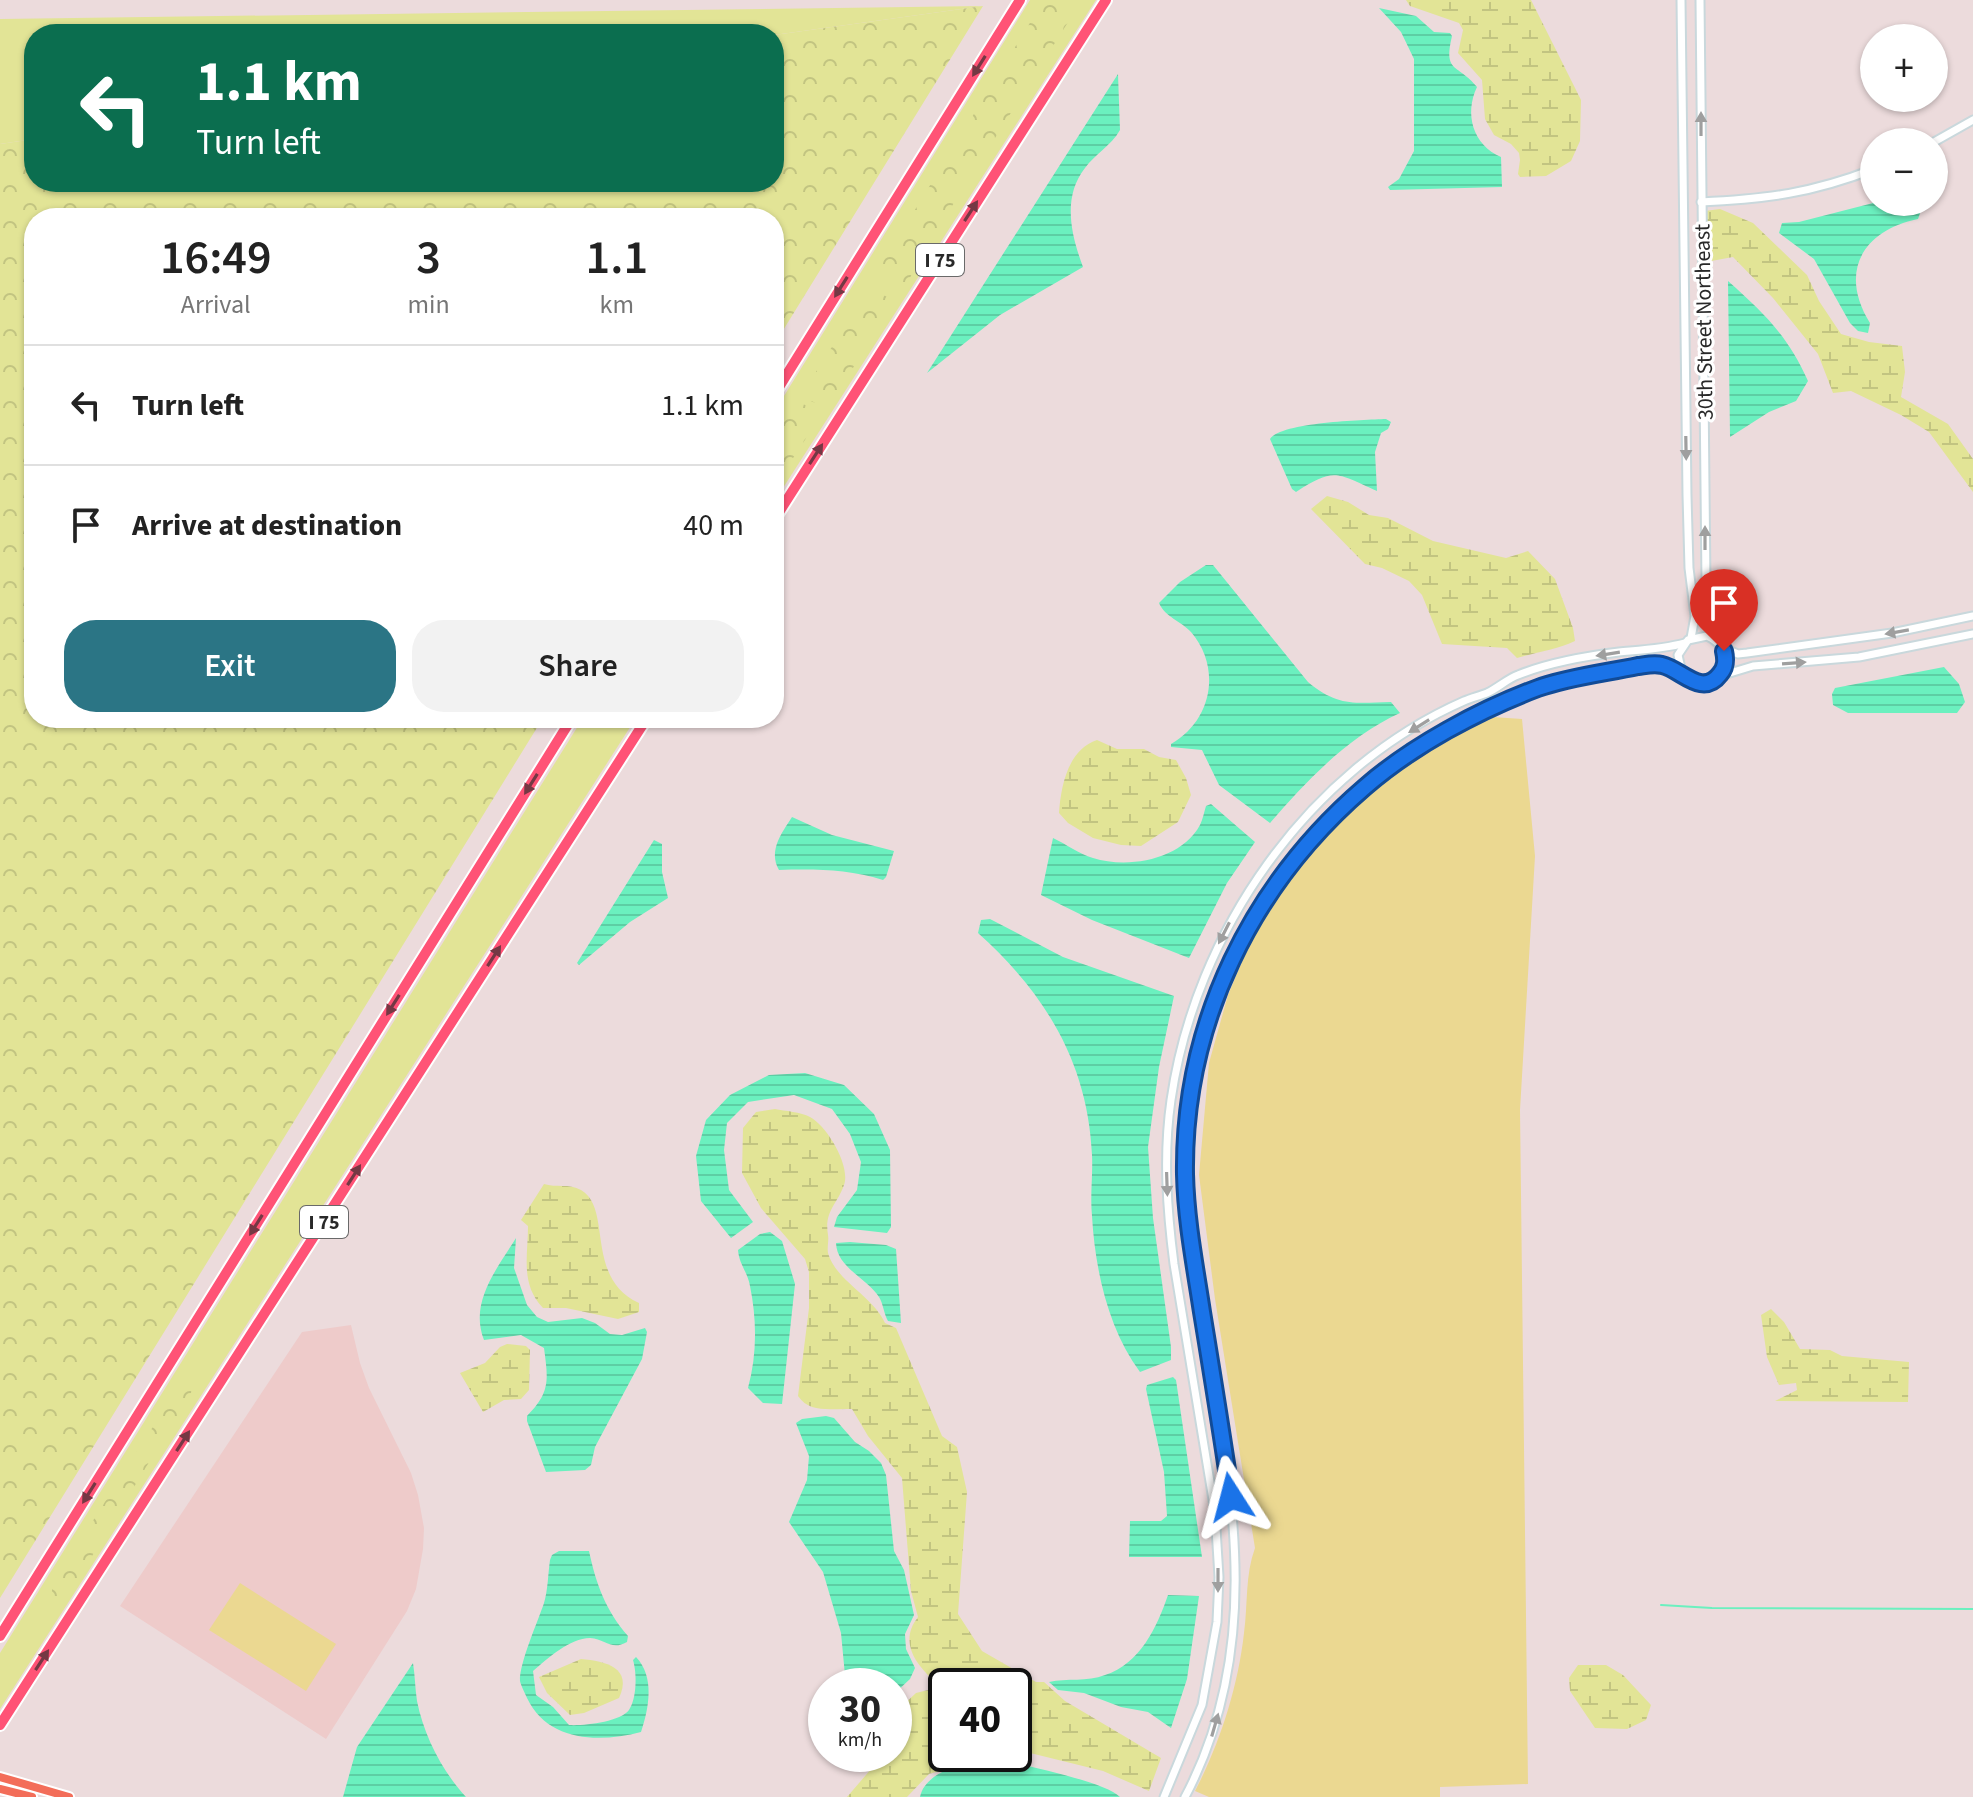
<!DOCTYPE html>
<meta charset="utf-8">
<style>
:root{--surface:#fff;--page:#f2f2f2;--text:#222;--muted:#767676;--line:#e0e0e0;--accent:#2b7585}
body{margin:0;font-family:"Source Sans 3",sans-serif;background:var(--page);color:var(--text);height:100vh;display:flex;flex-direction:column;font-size:30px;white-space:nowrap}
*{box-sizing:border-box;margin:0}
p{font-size:26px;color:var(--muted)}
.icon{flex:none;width:44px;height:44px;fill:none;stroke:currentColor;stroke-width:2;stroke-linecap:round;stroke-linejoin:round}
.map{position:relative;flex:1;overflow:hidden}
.drawer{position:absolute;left:24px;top:208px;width:760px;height:520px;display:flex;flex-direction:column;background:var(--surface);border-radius:32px;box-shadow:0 2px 6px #0004}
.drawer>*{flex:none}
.guide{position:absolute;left:24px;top:24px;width:760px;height:168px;border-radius:32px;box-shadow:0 2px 6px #0004;background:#0b6e4f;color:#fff;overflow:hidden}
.buttons{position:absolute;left:1860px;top:24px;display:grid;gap:16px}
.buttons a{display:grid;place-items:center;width:88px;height:88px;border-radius:50%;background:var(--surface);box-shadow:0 2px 6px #0004;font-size:40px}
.speed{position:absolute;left:808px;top:1668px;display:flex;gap:16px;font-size:40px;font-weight:700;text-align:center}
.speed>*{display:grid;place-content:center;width:104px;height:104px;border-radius:50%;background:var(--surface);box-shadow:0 2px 6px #0004;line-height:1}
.speed small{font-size:20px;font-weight:400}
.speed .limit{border:4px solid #111;border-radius:12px;background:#fff;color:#111}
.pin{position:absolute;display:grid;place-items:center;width:68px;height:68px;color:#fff;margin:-82px -34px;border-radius:50% 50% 50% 0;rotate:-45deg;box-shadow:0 0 8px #0007}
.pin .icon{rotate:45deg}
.me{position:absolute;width:88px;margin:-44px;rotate:351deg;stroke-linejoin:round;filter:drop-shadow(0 0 6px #0008)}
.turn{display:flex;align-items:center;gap:28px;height:168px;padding:0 40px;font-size:36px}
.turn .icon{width:104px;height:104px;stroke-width:2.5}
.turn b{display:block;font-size:56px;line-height:68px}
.eta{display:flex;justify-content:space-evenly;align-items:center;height:136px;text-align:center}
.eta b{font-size:48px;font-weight:600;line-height:56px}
.cta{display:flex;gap:16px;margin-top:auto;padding:16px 40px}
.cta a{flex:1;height:92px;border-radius:32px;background:var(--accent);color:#fff;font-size:32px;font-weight:600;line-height:92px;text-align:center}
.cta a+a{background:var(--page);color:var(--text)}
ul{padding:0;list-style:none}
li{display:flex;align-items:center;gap:24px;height:120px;padding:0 40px;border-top:2px solid var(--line)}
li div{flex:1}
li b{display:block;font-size:30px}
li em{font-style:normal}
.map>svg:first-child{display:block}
</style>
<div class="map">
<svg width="1973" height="1797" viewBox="0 0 1973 1797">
<defs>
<pattern id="forest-crowns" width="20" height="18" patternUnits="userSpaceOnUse" patternTransform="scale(2)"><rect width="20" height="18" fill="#e2e496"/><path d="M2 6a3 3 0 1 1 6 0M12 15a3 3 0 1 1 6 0" fill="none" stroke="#c2c481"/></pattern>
<pattern id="wetland-marsh" width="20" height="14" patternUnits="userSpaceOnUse" patternTransform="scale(2)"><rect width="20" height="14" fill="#e2e496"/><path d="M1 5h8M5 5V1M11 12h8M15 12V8" fill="none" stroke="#c2c481"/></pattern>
<pattern id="water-rules" width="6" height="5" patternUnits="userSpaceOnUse" patternTransform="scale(2)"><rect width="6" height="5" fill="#6bf0bf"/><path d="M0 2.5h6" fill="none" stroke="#5dcea4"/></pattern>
</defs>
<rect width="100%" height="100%" fill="#ecdbdc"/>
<path fill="#eecbca" d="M351,1325L360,1363L369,1388L411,1473L418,1495L424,1528L423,1549L416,1589L407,1611L326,1739L120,1606L302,1332Z"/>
<g fill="#e2e496">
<path d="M1030,0H1096L774,502V412Z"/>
<path d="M983,6L774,35L34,34V139L0,144V19Z"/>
<path d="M583,718H636L0,1709V1653Z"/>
</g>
<g fill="url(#forest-crowns)">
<path d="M1044,0H1082L947,214L901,293L894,292L879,276L881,265Z"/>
<path d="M983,6L774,345V218H34V718H543L0,1598V144L34,139V182H774V35Z"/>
<path d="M875,290L887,297L889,306L832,404C822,406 816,404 807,399L805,389L867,292Z"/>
<path d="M802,403L815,412L818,420L774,487C774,458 767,414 802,403Z"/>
<path d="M184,1378L193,1379L191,1393L66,1599L57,1604L52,1599V1585Z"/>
</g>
<g fill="url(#wetland-marsh)">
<path d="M1406,0H1531L1581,100L1580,141L1571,161L1546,176L1520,177L1518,174L1520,160L1519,153L1511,144L1494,135L1485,119L1482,80L1458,53L1463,30L1459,23L1410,6Z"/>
<path d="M1720,209L1753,223L1807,275L1819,301L1841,334L1869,342L1902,346L1905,372L1901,397L1948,424L1973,459V492L1929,432L1901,415L1851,391L1833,393L1818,354L1773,298L1733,257L1706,262L1705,211Z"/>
<path d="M1327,496L1348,502L1369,515L1388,518L1433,541L1506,558L1528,551L1555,579L1573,628L1575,641C1556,650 1537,652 1517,658L1507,648L1442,644L1422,595L1409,581L1382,568L1365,564L1311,509Z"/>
<path d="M1097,740L1117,749H1144L1159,757L1176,760L1186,778L1191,795L1178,822L1141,846L1121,845L1093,838L1068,823L1059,813C1061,785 1068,750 1097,740Z"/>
<path d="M775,1109C785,1111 801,1112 810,1117C827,1126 851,1166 844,1185C837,1205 824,1211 828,1235C829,1240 827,1247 828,1253C835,1280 874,1297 885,1323L896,1328L942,1436L957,1447L967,1492L958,1614L982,1651L1036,1682H1044L1065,1701L1161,1758L1149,1791L1103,1771L1014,1749V1686H946V1754H960L939,1771L929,1774L907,1797H847L884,1754H894L897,1720L902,1706L916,1693L932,1689V1679C913,1661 900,1640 918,1617L911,1591L902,1478L868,1436L852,1409C832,1408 810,1414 798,1396L809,1308V1272L805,1259L761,1208L742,1173L743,1128L756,1112Z"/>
<path d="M544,1184C556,1188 569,1183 581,1190C613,1208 584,1278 639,1303V1312L618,1319L566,1308H543C520,1284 528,1256 528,1226L521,1220Z"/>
<path d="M1771,1309L1784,1322L1800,1349L1830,1350L1842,1356L1909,1362L1908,1402L1775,1401L1797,1390L1796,1383L1779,1385L1767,1357L1761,1315Z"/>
<path d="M507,1344L526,1346L530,1350L529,1390L521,1399L504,1400L483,1412L460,1373L485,1363L500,1347Z"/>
<path d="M581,1659C606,1661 633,1668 619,1698L584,1713L570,1715L547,1693L539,1677Z"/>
<path d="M1578,1665H1606L1623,1675L1651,1705L1646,1720L1627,1729L1595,1728L1570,1691L1569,1678Z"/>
</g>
<g fill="#ebd891">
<path d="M1478,716L1522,719L1535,856L1520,1110L1528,1784L1440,1787V1797H1209L1195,1791C1220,1743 1238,1687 1244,1633C1248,1604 1245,1575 1255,1548L1215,1299L1199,1175L1209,1063L1228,995L1273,887L1346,803L1418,748Z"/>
<path d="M240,1583L336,1644L306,1691L209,1630Z"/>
</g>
<g fill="url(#water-rules)">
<path d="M1379,8L1416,16L1434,32L1450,33L1452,36C1443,74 1458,63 1477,87C1464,114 1473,145 1501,157L1502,187L1390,190L1388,187L1399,179L1414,151V59L1401,32Z"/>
<path d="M1118,74L1120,130C1111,146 1095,154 1085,168C1062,197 1071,235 1083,267L1000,315L927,373Z"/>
<path d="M1877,202H1924L1918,219C1861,231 1839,273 1870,323L1868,333L1858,331L1850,323L1814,259L1779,233L1782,223L1799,222Z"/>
<path d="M1728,281C1764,313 1788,336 1808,381L1796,401L1769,412L1730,437Z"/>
<path d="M1386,419L1391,422L1388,429L1381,433L1375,452L1377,491C1336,473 1335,467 1296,492L1292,489L1270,439C1282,422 1363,420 1386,419Z"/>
<path d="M1206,565H1213L1308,682C1338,707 1355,703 1391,702L1400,713C1349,736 1306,781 1270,823L1219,785L1202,750L1171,747V744C1212,721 1222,668 1191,632C1181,621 1165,617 1159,603L1180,582Z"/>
<path d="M1944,667L1959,684L1965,702L1957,713H1848L1833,705L1832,694L1835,688Z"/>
<path d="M1211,804L1255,842L1227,883L1189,958L1092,920L1041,895L1053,838C1066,844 1079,854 1093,858C1128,869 1181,860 1200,825C1203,819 1204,812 1206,806Z"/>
<path d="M792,817L832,835L894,851L886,877L883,880C848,869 814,869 779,870C768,850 782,833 792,817Z"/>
<path d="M654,840L662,844V872L668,898L630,922L579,965L577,963Z"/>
<path d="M990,919L1063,957L1174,996L1159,1067L1148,1147L1153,1218L1171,1347V1360L1140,1372C1108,1329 1095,1269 1092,1216C1090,1196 1093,1175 1092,1155C1088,1063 1045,993 978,933L981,920Z"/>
<path d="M805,1073L844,1085L874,1114L890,1150L891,1227L887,1233L834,1227L837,1217L857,1190L861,1162L850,1134L832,1109L794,1095L748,1102L727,1123L724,1150L729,1190L753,1222L731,1238L701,1201L696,1156L706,1120L730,1095L769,1075Z"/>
<path d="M770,1232L782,1241L795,1284L782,1404L763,1403L748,1388C757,1355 757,1320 750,1286C748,1273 739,1264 738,1250L760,1234Z"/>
<path d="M516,1238L514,1268L527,1305L537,1317L548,1322L582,1318L595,1323L610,1334L622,1335L645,1328L647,1332L642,1359L595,1447L591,1465L585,1470L546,1472L527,1421V1416C551,1392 548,1379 544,1348L521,1335L484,1340C469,1302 497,1269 516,1238Z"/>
<path d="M850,1242L886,1245L896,1249L901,1323L888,1321C884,1314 883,1303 879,1297C867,1278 837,1268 836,1243Z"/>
<path d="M1173,1377L1176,1380L1202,1557H1129L1130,1521H1161L1167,1516L1164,1472L1146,1389L1147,1385Z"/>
<path d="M826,1416L834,1418L855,1442L869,1451L881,1463L886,1475L894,1551L904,1570L914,1615L905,1634L906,1649L915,1668L910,1679L894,1694V1686H846L841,1633L823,1572L789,1522L807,1480L809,1456L796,1423L802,1419Z"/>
<path d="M559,1551H589C596,1584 606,1611 628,1636L627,1642C611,1651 606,1639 590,1638C570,1638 547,1659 533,1671L536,1695L553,1707L569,1725C583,1726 620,1722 629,1710C637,1698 637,1673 633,1660L636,1657C655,1677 649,1708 641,1732C599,1743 548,1742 527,1698C525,1693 521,1686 520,1681C519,1664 538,1621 544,1603C548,1590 548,1574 550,1560L552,1555Z"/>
<path d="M1168,1595L1199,1596L1187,1679L1171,1728L1148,1712L1121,1707L1084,1693L1058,1690L1049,1682C1067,1678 1087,1682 1105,1675C1140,1664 1157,1627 1168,1595Z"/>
<path d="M413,1663C415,1675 415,1688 417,1701C424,1736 442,1771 466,1797H343L357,1747Z"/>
<path d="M999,1759C1025,1766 1104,1781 1120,1797H920C926,1768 974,1761 999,1759Z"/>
</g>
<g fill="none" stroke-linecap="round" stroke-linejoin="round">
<path stroke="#6bf0bf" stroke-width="2" d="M1661,1605L1712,1608L1973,1609"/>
<g stroke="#c9d8dc" stroke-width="11">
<g id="minor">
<path d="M1681,0L1687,495L1689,568L1695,616L1691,638"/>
<path d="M1700,0L1706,584L1707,612L1717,640"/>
<path d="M1934,142L1973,120"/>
<path d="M1701,202C1767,199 1812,193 1874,169"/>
<path d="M1724,648L1738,654L1747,653L1892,633L1973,616"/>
<path d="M1720,676L1753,666L1859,657L1973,634"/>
<path d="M1164,1797L1202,1705L1217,1622L1219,1577L1215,1512L1174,1264C1167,1210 1163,1155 1171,1100C1195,933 1307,770 1464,701C1471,698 1479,696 1487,693C1498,688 1507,679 1518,675C1550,662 1586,656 1619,652C1641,650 1663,649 1685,643"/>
<path d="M1185,1797C1268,1641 1229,1476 1202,1311C1195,1265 1185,1219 1185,1173C1185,1050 1227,939 1305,845C1349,792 1405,755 1465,723C1490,709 1514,696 1541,687C1576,676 1614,670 1651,664C1674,665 1688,687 1710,682C1731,670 1729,646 1707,636L1688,640L1678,655L1682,673"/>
</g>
</g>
<g stroke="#fff" stroke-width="12">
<g id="major">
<path d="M0,1777L69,1797"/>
<path d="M0,1789L32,1797"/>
</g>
</g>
<g stroke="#fff" stroke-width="14">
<g id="highway">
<path d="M774,395L1020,0"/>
<path d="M774,520L1106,0"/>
<path d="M0,1636L572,718"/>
<path d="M0,1725L647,718"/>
</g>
</g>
<use href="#minor" stroke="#fff" stroke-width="7"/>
<use href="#major" stroke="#f36d59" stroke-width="8"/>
<use href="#highway" stroke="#ff5376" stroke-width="10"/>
</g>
<defs><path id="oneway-solid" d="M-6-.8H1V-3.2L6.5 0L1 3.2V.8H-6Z" transform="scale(2)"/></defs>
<g fill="#743844">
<use href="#oneway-solid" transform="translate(979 66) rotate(122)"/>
<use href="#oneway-solid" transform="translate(971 211) rotate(-57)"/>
<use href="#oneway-solid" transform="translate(841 287) rotate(122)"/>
<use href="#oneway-solid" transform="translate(816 454) rotate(-57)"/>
<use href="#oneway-solid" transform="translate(531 784) rotate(122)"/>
<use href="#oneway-solid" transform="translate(494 956) rotate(-57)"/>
<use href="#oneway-solid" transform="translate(393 1005) rotate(122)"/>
<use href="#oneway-solid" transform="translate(354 1175) rotate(-57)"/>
<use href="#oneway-solid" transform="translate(256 1225) rotate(122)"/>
<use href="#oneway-solid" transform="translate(183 1441) rotate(-57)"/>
<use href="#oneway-solid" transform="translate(89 1493) rotate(122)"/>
<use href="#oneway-solid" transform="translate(42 1660) rotate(-57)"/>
</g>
<g fill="#9f9f9f">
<use href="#oneway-solid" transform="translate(1701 124) rotate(-90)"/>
<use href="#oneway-solid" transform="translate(1686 448) rotate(89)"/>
<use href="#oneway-solid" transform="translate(1705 538) rotate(-90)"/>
<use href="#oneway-solid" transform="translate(1897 632) rotate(170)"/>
<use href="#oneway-solid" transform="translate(1608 654) rotate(171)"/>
<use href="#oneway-solid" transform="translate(1794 663) rotate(-4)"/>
<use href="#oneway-solid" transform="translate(1419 726) rotate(148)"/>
<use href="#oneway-solid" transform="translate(1224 933) rotate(117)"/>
<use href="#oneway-solid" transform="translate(1167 1184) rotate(88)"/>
<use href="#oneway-solid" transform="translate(1218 1580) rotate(90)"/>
<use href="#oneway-solid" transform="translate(1215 1725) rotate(-74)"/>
</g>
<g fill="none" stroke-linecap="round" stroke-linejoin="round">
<g stroke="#114b97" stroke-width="20">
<path id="route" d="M1231,1497C1222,1435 1212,1373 1202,1312C1195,1266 1186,1220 1185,1174C1183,1023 1252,884 1365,787C1412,746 1479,710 1538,688C1569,677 1605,673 1638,666C1646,665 1654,663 1662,665C1681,669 1702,698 1720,674C1726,667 1726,660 1724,651"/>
</g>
<use href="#route" stroke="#1a73e8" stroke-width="14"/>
</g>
<g text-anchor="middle" stroke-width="6" stroke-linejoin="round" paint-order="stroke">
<g fill="#fff" stroke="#696969" stroke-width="2">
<rect x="916" y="244" width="48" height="32" rx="6"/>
<rect x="300" y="1206" width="48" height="32" rx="6"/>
</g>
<g font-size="20" font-weight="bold" fill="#292929">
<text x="940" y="267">I 75</text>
<text x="324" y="1229">I 75</text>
</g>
<g font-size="22" fill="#292929" stroke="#fff">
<text transform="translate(1703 322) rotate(-91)" y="8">30th Street Northeast</text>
</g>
</g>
</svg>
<div class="buttons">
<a>+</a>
<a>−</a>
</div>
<div class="speed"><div>30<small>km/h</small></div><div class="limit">40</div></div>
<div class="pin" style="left:1724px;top:651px;background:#d93025"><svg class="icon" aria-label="arrive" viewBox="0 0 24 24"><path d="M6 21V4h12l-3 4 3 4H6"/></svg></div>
<svg class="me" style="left:1231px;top:1497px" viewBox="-20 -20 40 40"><path d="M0-17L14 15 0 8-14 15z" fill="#1a73e8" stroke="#fff" stroke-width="4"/></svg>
<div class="guide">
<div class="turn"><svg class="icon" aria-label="left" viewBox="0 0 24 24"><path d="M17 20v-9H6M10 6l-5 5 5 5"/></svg><div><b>1.1 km</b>Turn left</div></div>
</div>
<section class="drawer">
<div class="eta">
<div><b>16:49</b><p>Arrival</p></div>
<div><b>3</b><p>min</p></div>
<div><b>1.1</b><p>km</p></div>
</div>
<ul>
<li><svg class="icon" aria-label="left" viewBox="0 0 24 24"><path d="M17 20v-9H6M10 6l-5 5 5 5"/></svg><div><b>Turn left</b></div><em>1.1 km</em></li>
<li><svg class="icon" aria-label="arrive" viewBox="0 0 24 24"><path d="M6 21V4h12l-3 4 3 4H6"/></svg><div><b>Arrive at destination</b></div><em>40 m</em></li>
</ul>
<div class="cta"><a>Exit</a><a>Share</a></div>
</section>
</div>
